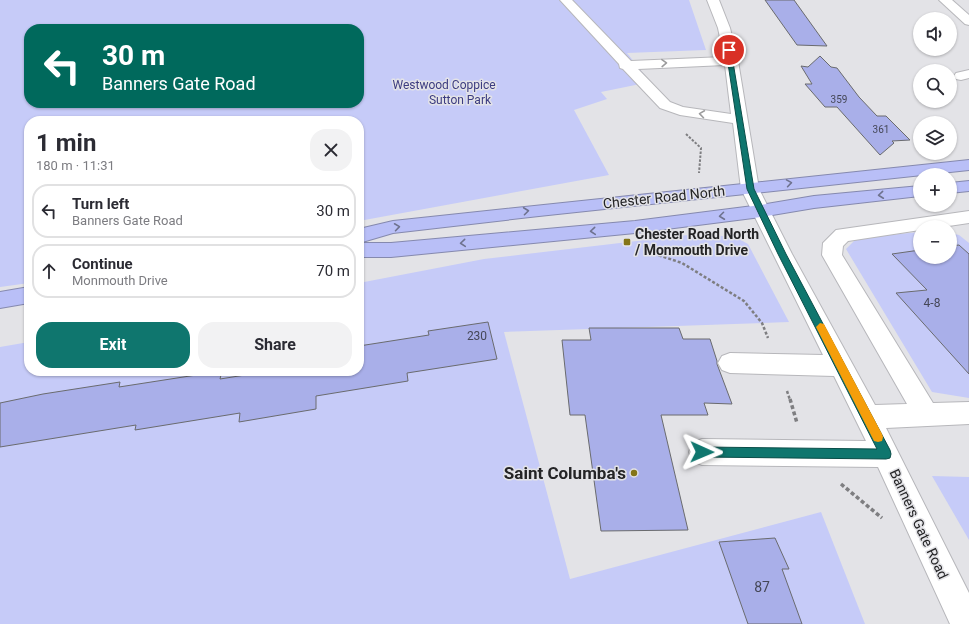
<!DOCTYPE html>
<meta charset="utf-8">
<style>
:root{--surface:#fff;--page:#f2f2f3;--text:#2b2b33;--muted:#7c7c81;--line:#e1e1e2;--accent:#0f766e}
body{margin:0;font-family:Roboto,sans-serif;background:var(--page);color:var(--text);height:100vh;display:flex;flex-direction:column;font-size:15px;white-space:nowrap}
*{box-sizing:border-box;margin:0}
p{font-size:13px;color:var(--muted)}
.icon{flex:none;width:22px;height:22px;fill:none;stroke:currentColor;stroke-width:2;stroke-linecap:round;stroke-linejoin:round}
.map{position:relative;flex:1;overflow:hidden}
.panel{position:absolute;left:24px;top:116px;width:340px;height:260px;display:flex;flex-direction:column;background:var(--surface);border-radius:16px;box-shadow:0 1px 3px #0004}
.panel>*{flex:none}
.top-card{position:absolute;left:24px;top:24px;width:340px;height:84px;border-radius:16px;box-shadow:0 1px 3px #0004;background:#00695c;color:#fff;overflow:hidden}
.fabs{position:absolute;left:913px;top:12px;display:grid;gap:8px}
.fabs a{display:grid;place-items:center;width:44px;height:44px;border-radius:50%;background:var(--surface);box-shadow:0 1px 3px #0004;font-size:20px}
.pin{position:absolute;display:grid;place-items:center;width:34px;height:34px;color:#fff;margin:-17px;border:2px solid #fff;border-radius:50%;box-shadow:0 1px 4px #0007}
.me{position:absolute;width:44px;margin:-22px;rotate:91deg;stroke-linejoin:round;filter:drop-shadow(0 0 3px #0008)}
.turn{display:flex;align-items:center;gap:14px;height:84px;padding:0 12px;font-size:18px}
.turn .icon{width:52px;height:52px;stroke-width:2.5}
.turn b{display:block;font-size:28px;line-height:34px}
.round{display:grid;place-items:center;flex:none;width:42px;height:42px;border-radius:16px;background:var(--page)}
.head{display:flex;align-items:center;justify-content:space-between;height:68px;padding:0 12px}
h1{font-size:24px;font-weight:700;line-height:30px}
.button{display:flex;gap:8px;margin-top:auto;padding:8px 12px}
.button a{flex:1;height:46px;border-radius:16px;background:var(--accent);color:#fff;font-size:16px;font-weight:700;line-height:46px;text-align:center}
.button a+a{background:var(--page);color:var(--text)}
ul{padding:0;list-style:none}
li{display:flex;align-items:center;gap:12px;height:54px;margin:0 8px 6px;padding:0 4px;border:2px solid var(--line);border-radius:16px}
li div{flex:1}
li b{display:block;font-size:15px}
li em{font-style:normal}
.map>svg:first-child{display:block}
</style>
<div class="map">
<svg width="969" height="624" viewBox="0 0 969 624">
<rect width="100%" height="100%" fill="#e3e3e7"/>
<g fill="#c6cbf8" fill-rule="evenodd">
<path d="M0,0H689L706,50L627,53L650,82L601,92L607,99L574,110L609,175L359,221V121H29V283L0,287ZM29,29H359V103H29Z"/>
<path d="M920,232V257H950V233L959,235L969,243V398L932,392L846,249L857,238Z"/>
<path d="M705,233L739,239L748,244L789,322L504,332L570,579L821,512L865,624H0V347L29,342V371H359V283L484,259Z"/>
<path d="M932,476L969,477V540Z"/>
</g>
<g fill="#a9afe9" stroke="#6a6b6e">
<path d="M765,0H794L827,46L797,45Z"/>
<path d="M820,56L831,67L837,68L859,97L877,116H886L910,140L892,141L894,143L880,155L837,107H825L805,84H812L801,66L808,67Z"/>
<path d="M959,245L969,254V374L896,293L927,290L892,254L920,250V257H950V246Z"/>
<path d="M488,322L497,359L407,373L408,381L316,396V409L239,422L240,413L135,430L136,425L0,447V403L43,394L120,382L119,387L222,371L220,379L270,371H359V346L429,335L428,331Z"/>
<path d="M589,328H679L683,339H710L717,361V364L732,404L704,403L708,415H661L688,530L601,531L585,415H570L562,340H591Z"/>
<path d="M775,538L789,569H782L802,624H748L719,542Z"/>
</g>
<g fill="none" stroke-linecap="round" stroke-linejoin="round">
<g stroke="#b7b7bb" stroke-width="2">
<g id="minor">
<path d="M560,0H572L631,61L724,57L718,28L707,0H719L730,28L738,61L759,189L792,254L875,405L907,404L822,255L823,243L836,230L969,211V223L942,227H920V230L848,241L843,246L842,255L933,403L969,402V424L886,428L969,593V624H950L878,467L702,465L692,461L689,452L692,443L702,439L866,441L834,376L730,373L722,370L718,363L722,356L730,353L823,355L741,189L733,123L680,115L660,108L623,69L620,68L619,64ZM725,65L731,114L683,107L670,102L638,69Z"/>
<path d="M939,0H952L969,15V25L965,24Z"/>
<path d="M969,70V78L961,80L956,79L954,76L956,73Z"/>
</g>
</g>
<g stroke="#8589ae" stroke-width="2">
<g id="highway">
<path d="M969,160V170L539,216L393,233L359,243V229L393,221Z"/>
<path d="M969,181V191L950,193V183Z"/>
<path d="M920,186V196L814,208L761,217L635,233L391,257H359V243H391L635,221L761,205L814,196Z"/>
<path d="M29,287V303L0,308V292Z"/>
</g>
</g>
<path stroke="#7e7e81" stroke-width="2" stroke-dasharray="2.5 1.5" stroke-linecap="butt" d="M686,134L701,148L699,173"/>
<g stroke="#7e7e81" stroke-width="2.5" stroke-dasharray="3 2" stroke-linecap="butt">
<path d="M652,248L658,255L682,263L744,301L762,323L768,338"/>
<path d="M787,391L790,400"/>
</g>
<g stroke="#7e7e81" stroke-width="3.5" stroke-dasharray="4 2.5" stroke-linecap="butt">
<path d="M790,399L797,423"/>
<path d="M841,484L882,518"/>
</g>
<use href="#minor" fill="#fff" fill-rule="evenodd"/>
<use href="#highway" fill="#b9bff7" fill-rule="evenodd"/>
</g>
<defs><path id="oneway-chevron" d="M-2-3.5L2.5 0L-2 3.5" fill="none" stroke-width="1.6" stroke-linecap="round" stroke-linejoin="round"/></defs>
<g stroke="#9c9c9d">
<use href="#oneway-chevron" transform="translate(664 63) rotate(-2)"/>
<use href="#oneway-chevron" transform="translate(702 114) rotate(-172)"/>
</g>
<g stroke="#6e728e">
<use href="#oneway-chevron" transform="translate(789 183) rotate(-9)"/>
<use href="#oneway-chevron" transform="translate(881 195) rotate(174)"/>
<use href="#oneway-chevron" transform="translate(526 211) rotate(-7)"/>
<use href="#oneway-chevron" transform="translate(722 216) rotate(173)"/>
<use href="#oneway-chevron" transform="translate(397 227) rotate(-8)"/>
<use href="#oneway-chevron" transform="translate(593 231) rotate(175)"/>
<use href="#oneway-chevron" transform="translate(463 243) rotate(175)"/>
</g>
<path fill="#0f766e" stroke="#0a4d48" d="M729,48L731,50L754,189L786,254L890,450L891,454L890,458L886,459L702,457L698,456L697,452L698,448L702,447L877,449L778,254L747,189L726,50Z"/>
<path fill="#f59e0b" d="M820,323L824,324L882,434L883,437L882,441L878,442L874,441L816,327Z"/>
<g fill="#847518" stroke="#e3e3e7" stroke-width="1.5">
<rect x="623" y="238" width="8" height="8" rx="2"/>
<circle cx="634" cy="473" r="4"/>
</g>
<g text-anchor="middle" stroke-width="3" stroke-linejoin="round" paint-order="stroke">
<g font-size="10" fill="#454757">
<text x="839" y="103">359</text>
<text x="881" y="133">361</text>
</g>
<g font-size="12" fill="#3c3c81" stroke="#e3e3e7">
<text x="444" y="89">Westwood Coppice</text>
<text x="460" y="104">Sutton Park</text>
</g>
<g font-size="12" fill="#454757">
<text x="932" y="307">4-8</text>
<text x="477" y="340">230</text>
</g>
<g font-size="14" fill="#242426" stroke="#e3e3e7">
<text transform="translate(664 197) rotate(-6)" y="5">Chester Road North</text>
<text transform="translate(919 524) rotate(65)" y="5">Banners Gate Road</text>
</g>
<g font-size="14" font-weight="bold" fill="#242426" stroke="#e3e3e7" text-anchor="start">
<text x="635" y="239">Chester Road North<tspan x="635" dy="16">/ Monmouth Drive</tspan></text>
</g>
<g font-size="14" fill="#454757">
<text x="762" y="592">87</text>
</g>
<g font-size="17" font-weight="bold" fill="#242426" stroke="#e3e3e7" text-anchor="end">
<text x="626" y="479">Saint Columba's</text>
</g>
</g>
</svg>
<div class="fabs">
<a><svg class="icon" aria-label="sound" viewBox="0 0 24 24"><path d="M4 9h4l5-4v14l-5-4H4zM17 9q2 3 0 6"/></svg></a>
<a><svg class="icon" aria-label="search" viewBox="0 0 24 24"><circle cx="10" cy="10" r="6"/><path d="M15 15l6 6"/></svg></a>
<a><svg class="icon" aria-label="layers" viewBox="0 0 24 24"><path d="M12 4l9 5-9 5-9-5zM3 14l9 5 9-5"/></svg></a>
<a>+</a>
<a>−</a>
</div>
<div class="pin" style="left:729px;top:50px;background:#d93025"><svg class="icon" aria-label="arrive" viewBox="0 0 24 24"><path d="M6 21V4h12l-3 4 3 4H6"/></svg></div>
<svg class="me" style="left:702px;top:452px" viewBox="-20 -20 40 40"><path d="M0-17L14 15 0 8-14 15z" fill="#0f766e" stroke="#fff" stroke-width="4"/></svg>
<div class="top-card">
<div class="turn"><svg class="icon" aria-label="left" viewBox="0 0 24 24"><path d="M17 20v-9H6M10 6l-5 5 5 5"/></svg><div><b>30 m</b>Banners Gate Road</div></div>
</div>
<section class="panel">
<div class="head"><div><h1>1 min</h1><p>180 m · 11:31</p></div><a class="round"><svg class="icon" aria-label="close" viewBox="0 0 24 24"><path d="M6 6l12 12M18 6L6 18"/></svg></a></div>
<ul>
<li><svg class="icon" aria-label="left" viewBox="0 0 24 24"><path d="M17 20v-9H6M10 6l-5 5 5 5"/></svg><div><b>Turn left</b><p>Banners Gate Road</p></div><em>30 m</em></li>
<li><svg class="icon" aria-label="ahead" viewBox="0 0 24 24"><path d="M12 20V5M6 11l6-6 6 6"/></svg><div><b>Continue</b><p>Monmouth Drive</p></div><em>70 m</em></li>
</ul>
<div class="button"><a>Exit</a><a>Share</a></div>
</section>
</div>
